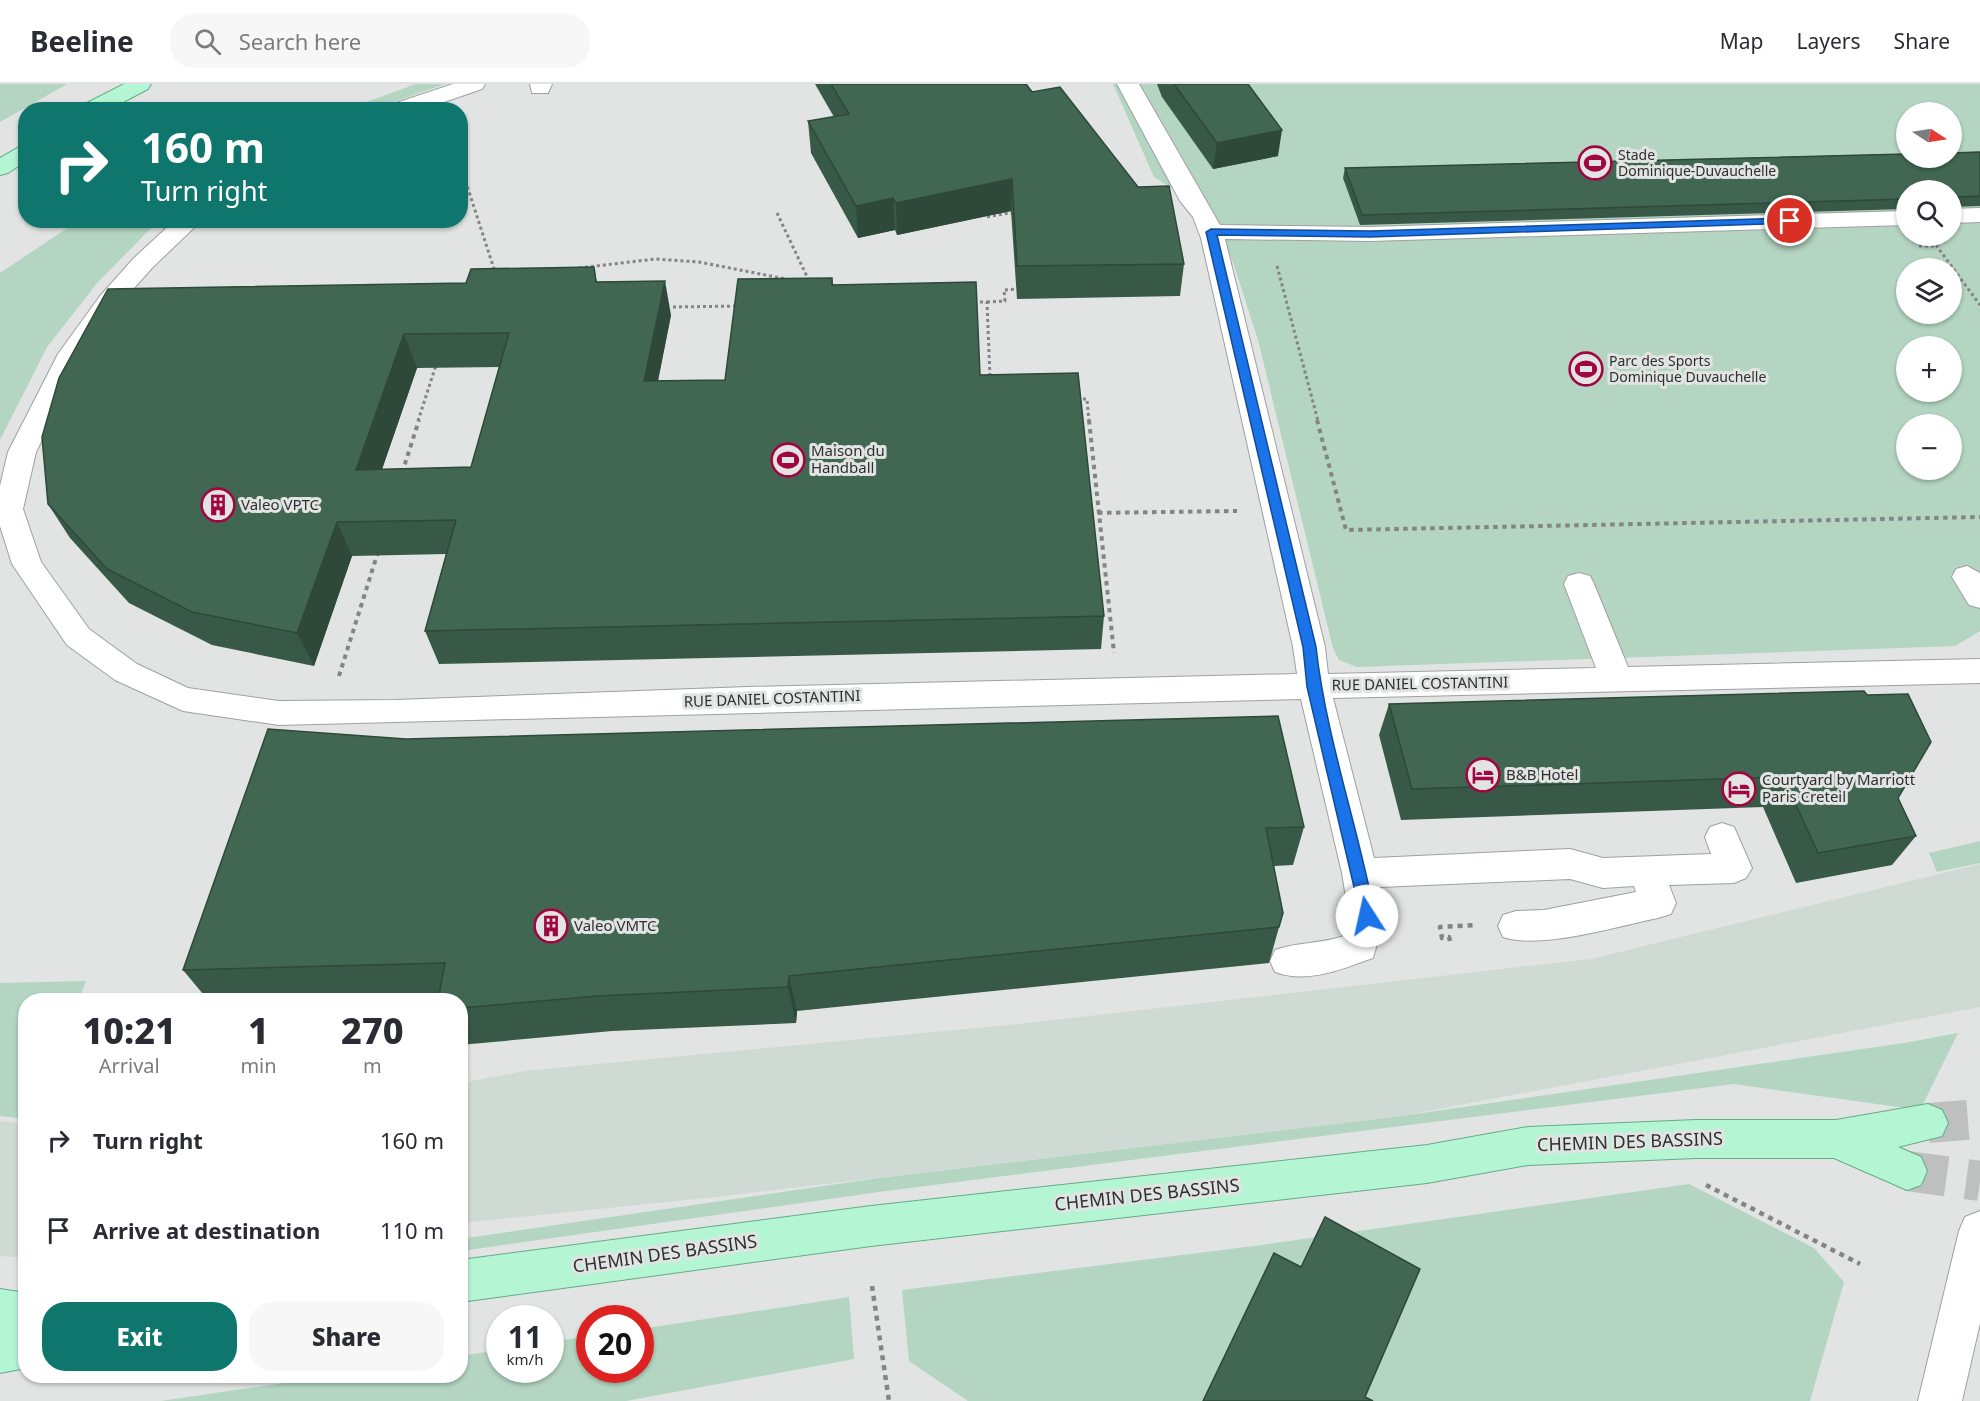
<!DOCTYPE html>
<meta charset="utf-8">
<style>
:root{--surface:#fff;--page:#f7f7f7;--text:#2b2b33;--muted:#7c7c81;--line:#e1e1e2;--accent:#0f766e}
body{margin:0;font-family:"Noto Sans",sans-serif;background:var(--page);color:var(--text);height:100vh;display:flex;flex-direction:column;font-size:22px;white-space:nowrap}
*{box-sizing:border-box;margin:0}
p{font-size:20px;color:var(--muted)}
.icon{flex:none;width:33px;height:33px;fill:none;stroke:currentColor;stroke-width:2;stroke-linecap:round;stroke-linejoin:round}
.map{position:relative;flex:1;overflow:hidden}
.panel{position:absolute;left:18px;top:909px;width:450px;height:390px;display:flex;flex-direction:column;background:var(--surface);border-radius:24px;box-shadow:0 2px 4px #0004}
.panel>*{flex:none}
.top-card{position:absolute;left:18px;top:18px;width:450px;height:126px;border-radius:24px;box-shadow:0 2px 4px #0004;background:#0f766e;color:#fff;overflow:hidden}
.needle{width:39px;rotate:102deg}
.tools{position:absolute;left:1896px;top:18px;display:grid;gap:12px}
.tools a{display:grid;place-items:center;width:66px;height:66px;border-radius:50%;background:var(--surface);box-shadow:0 2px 4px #0004;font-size:30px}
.speed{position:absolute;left:486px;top:1221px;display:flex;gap:12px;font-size:30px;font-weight:700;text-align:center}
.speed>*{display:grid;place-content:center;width:78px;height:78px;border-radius:50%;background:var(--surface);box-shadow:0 2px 4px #0004;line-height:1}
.speed small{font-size:15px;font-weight:400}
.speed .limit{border:9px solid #d22;background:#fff;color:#111}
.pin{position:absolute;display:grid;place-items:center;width:51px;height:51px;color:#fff;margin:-26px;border:3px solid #fff;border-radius:50%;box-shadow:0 2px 6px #0007}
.me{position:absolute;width:66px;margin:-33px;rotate:350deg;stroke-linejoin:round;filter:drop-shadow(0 0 4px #0008)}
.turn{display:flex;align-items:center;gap:21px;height:126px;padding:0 24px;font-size:27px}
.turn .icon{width:78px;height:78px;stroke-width:2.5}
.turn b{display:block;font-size:42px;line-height:51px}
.eta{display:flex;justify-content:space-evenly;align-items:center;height:102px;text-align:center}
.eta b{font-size:36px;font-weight:800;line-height:42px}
.primary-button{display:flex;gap:12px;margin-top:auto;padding:12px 24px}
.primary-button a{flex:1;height:69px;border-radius:24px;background:var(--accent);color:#fff;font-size:24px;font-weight:800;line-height:69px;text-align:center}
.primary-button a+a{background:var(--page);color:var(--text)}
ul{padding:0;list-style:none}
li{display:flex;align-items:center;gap:18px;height:90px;padding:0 24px}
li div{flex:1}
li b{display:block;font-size:22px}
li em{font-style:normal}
header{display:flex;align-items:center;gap:36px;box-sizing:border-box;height:84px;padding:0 30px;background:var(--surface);border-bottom:2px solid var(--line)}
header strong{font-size:28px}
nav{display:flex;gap:33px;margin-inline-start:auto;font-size:21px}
.search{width:420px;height:54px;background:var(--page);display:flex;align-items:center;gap:15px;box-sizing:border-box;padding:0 21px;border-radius:24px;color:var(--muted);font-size:22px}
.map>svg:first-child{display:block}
</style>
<header>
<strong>Beeline</strong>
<div class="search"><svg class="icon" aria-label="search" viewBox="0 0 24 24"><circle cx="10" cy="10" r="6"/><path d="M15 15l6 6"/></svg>Search here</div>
<nav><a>Map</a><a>Layers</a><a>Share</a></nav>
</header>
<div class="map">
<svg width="1980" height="1317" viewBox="0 0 1980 1317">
<rect width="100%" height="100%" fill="#e1e4e2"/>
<g fill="#d0dad4">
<path d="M1980,780V923L1402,1032L716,1113L461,1139V999L525,987L1018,940L1591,875Z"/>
<path d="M0,1037L25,1040V1174L0,1172Z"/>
</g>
<g fill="#b3d5c1" fill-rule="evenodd">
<path d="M0,0H67L0,38Z"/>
<path d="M416,0H445L373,25H347Z"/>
<path d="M1113,0H1980V547L1955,562L1357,583L1339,576L1333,564L1258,256L1234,181L1213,130L1154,93ZM1906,28H1952V74H1906ZM1906,106H1952V152H1906ZM1906,184H1952V230H1906ZM1906,262H1952V308H1906ZM1906,340H1952V386H1906Z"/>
<path d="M78,137H158L97,199L47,263L0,356V189Z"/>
<path d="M1980,757V779L1937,788L1929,769Z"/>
<path d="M86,897L79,916H26L25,1035L0,1032V899Z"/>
<path d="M1958,949L1920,1026L1734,1000L886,1107L461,1167L460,1155L879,1094L1402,1032L1904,959Z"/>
<path d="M1689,1100L1814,1164L1844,1198L1810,1317H1356L1285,1220L1206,1317H968L909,1277L902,1206L1262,1161Z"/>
<path d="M849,1213L854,1275L626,1317H161L332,1292H460L461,1272L499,1266L500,1286H550L551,1258L589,1252L590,1286H640L641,1245Z"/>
</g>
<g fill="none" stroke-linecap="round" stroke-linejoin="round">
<g stroke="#bdc0be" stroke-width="40" stroke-dasharray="40 20" stroke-linecap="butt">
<path d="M1928,1039L1980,1035"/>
<path d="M1907,1087L1980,1097"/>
</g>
<g stroke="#9ea19f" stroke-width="2">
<g id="minor">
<path d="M453,0H485L482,5L421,26H387L390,21Z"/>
<path d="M530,0H552L548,9H532Z"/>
<path d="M1117,0H1139L1220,141L1370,143L1906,127V141L1370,157L1225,155L1325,563L1328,590L1596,584L1564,500L1568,492L1579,489L1590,492L1594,500L1628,583L1980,575V599L1333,614L1374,774L1570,765L1603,774L1711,770L1705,753L1710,743L1722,739L1734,743L1752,784L1746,794L1734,799L1669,801L1676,819L1671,830L1658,834C1618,842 1540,866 1503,853L1498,842L1503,831L1516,827L1544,826L1636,808L1634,802L1603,804L1570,795L1380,803L1385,832L1373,874C1342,885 1308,900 1275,888L1270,877L1275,866C1297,858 1321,860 1344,852L1349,832L1342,789L1301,615L279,641L183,627L115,596L67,561L12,480L0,442V402L8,368L58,270L100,212L134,174L175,136H202L152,184L118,222L84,271L36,368L23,425L41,478L89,545L137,580L188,604L279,617L396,616L748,603L1297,590L1293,563L1201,154L1193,133L1180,117Z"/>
<path d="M1980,124V138L1952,139V125Z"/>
<path d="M1967,482L1980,489V524L1969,521L1952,493L1956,485Z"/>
<path d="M1980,1127V1239L1962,1317H1918L1959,1147L1965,1133Z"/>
</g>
</g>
<g stroke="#65ac87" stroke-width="2">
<g id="major">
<path d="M124,0H151L148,5L108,26H80L83,21Z"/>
<path d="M26,59V77L8,89L0,91V74Z"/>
<path d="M1928,1020L1942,1026L1948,1039L1942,1052L1898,1063L1921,1073L1927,1087L1921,1101L1907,1106L1834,1074H1696L1528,1081L1427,1099L871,1162L460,1218V1176L871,1122L1427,1061L1528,1043L1696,1036H1836Z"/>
<path d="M0,1205L26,1209V1284L0,1289Z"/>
</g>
</g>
<g stroke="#828583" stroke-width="3" stroke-dasharray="3 3" stroke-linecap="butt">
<path d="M46,26L57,20"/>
<path d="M460,80L495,188"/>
<path d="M777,129L810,199"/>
<path d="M983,129L986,133L1015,128"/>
<path d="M1936,161L1980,221"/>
<path d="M1919,162H1937"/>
<path d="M1277,182L1318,337"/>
<path d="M579,184L655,175L699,178L791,196"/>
<path d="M974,218H987L990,293"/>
<path d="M987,218L1005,217L1004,206L1016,205"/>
<path d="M673,223L739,222"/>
<path d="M1077,315H1087L1089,337"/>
<path d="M418,337L436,281"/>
</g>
<g stroke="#828583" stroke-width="4" stroke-dasharray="4.5 4.5" stroke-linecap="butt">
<path d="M1089,336L1114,569"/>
<path d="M1317,336L1346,446L1980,433"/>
<path d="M402,389L419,336"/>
<path d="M1089,429L1237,427"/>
<path d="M339,592L378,468"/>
</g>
<g stroke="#828583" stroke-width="4.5" stroke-dasharray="5 5" stroke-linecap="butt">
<path d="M1450,857L1449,853L1442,854L1440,843L1475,841"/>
<path d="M1706,1101L1860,1180"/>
<path d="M872,1202L889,1317"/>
</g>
<use href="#minor" fill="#fff" fill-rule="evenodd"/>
<use href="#major" fill="#b4f5d4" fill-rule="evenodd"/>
</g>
<g fill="#385947" fill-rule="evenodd">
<path d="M815,0H1026L1184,180L1180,212L1017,215L1011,127L897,151L895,146L858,154L811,69L808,37L834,33Z"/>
<path d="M1157,0H1248L1278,72L1213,85L1162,13Z"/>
<path d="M1980,68V122L1953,123L1952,126V106H1906V126V125L1360,141L1343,94L1345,84Z"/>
<path d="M594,183L597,198L671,231L658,297L725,296L832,194L833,200L980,291L1104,532L1101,565L439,580L425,547L446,470L352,472L314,582L212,561L129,519L70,454L48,420L466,199ZM499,283L471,383L382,385L417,284Z"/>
<path d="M1389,620L1898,714L1916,752L1892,781L1796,799L1763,723L1401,736L1379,651Z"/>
<path d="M406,655L1304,743L1293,781L1274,782L1283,829L1269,879L797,927L796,939L612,947L460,961V916H208L183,886Z"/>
</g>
<g fill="#2e4839">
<path d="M1282,46L1278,72L1213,85L1217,59Z"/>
<path d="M1012,95L1011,127L897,151L896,119Z"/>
<path d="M893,114L895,146L858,154L856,122Z"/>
<path d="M665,197L671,231L651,331L644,297Z"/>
<path d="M404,250L417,284L370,420L356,386Z"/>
<path d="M337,438L352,472L314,582L297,549Z"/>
<path d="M789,892L797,927L796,939L788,903Z"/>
</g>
<g fill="#416752" stroke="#2e4839" stroke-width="1.5" fill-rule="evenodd">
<path d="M831,0H1026L1032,8L1060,3L1138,103L1169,102L1184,180L1017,182L1012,95L896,119L893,114L856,122L808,37L849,30Z"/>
<path d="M1174,0H1248L1282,46L1217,59Z"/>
<path d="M1980,68V112L1957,113L1955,119L1952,120V106H1906V115L1362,131L1345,84L1906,70V74H1952V69Z"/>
<path d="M594,183L596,198L665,197L644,297L725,296L738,195L832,194V201L976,198L980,291L1078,289L1104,532L425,547L456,436L337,438L297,549L192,528L107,485L48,420L42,353L59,294L108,205L466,199L471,185ZM509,249L471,383L356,386L404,250Z"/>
<path d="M1864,607L1867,611L1908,610L1931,658L1898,714L1916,752L1818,769L1783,693L1412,705L1389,620Z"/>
<path d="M1278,632L1304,743L1266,744L1283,829L1279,843L789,892L788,903L598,912L460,924V916H438L445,879L183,886L268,645L406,655Z"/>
<path d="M1325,1133L1420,1185L1365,1313L1373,1317H1203L1274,1169L1301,1183Z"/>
</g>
<path fill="#1a73e8" stroke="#114b97" stroke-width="1.5" d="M1790,134L1795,137L1793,139L1370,153L1217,151L1316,563C1326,654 1358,742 1375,832L1372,837H1362L1307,603L1303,563L1206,148L1211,145L1370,147Z"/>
<defs>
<g id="stadium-ring" transform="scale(1.725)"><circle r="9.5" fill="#e1e4e2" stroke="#a20641" stroke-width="1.5"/><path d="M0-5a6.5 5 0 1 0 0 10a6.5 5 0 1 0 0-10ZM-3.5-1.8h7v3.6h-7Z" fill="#a20641"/></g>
<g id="building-ring" transform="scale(1.725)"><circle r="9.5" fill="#e1e4e2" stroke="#a20641" stroke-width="1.5"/><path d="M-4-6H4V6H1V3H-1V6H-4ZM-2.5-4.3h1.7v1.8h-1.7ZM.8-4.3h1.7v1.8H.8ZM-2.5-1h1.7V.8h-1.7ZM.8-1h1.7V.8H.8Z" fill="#a20641"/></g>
<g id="hotel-ring" transform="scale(1.725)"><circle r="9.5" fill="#e1e4e2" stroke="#a20641" stroke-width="1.5"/><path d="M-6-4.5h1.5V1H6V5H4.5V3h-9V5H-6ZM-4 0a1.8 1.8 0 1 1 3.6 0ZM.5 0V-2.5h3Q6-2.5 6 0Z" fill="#a20641"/></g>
</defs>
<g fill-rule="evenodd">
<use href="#stadium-ring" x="1595" y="79"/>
<use href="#stadium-ring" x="1586" y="285"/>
<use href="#stadium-ring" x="788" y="376"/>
<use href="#building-ring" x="218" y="421"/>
<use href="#hotel-ring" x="1483" y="691"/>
<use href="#hotel-ring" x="1739" y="705"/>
<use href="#building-ring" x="551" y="842"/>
</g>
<g text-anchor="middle" stroke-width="6" stroke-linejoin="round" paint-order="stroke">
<g font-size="14" fill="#2e302f" stroke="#e1e4e2" text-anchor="start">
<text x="1618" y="76">Stade<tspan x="1618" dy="16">Dominique-Duvauchelle</tspan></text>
<text x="1609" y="282">Parc des Sports<tspan x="1609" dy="16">Dominique Duvauchelle</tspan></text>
</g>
<g font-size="15" fill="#2e302f" stroke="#e1e4e2" text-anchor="start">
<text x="811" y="372">Maison du<tspan x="811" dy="17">Handball</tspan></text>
<text x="241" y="426">Valeo VPTC</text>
<text x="1506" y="696">B&amp;B Hotel</text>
<text x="1762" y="701">Courtyard by Marriott<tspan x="1762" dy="17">Paris Creteil</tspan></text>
<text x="574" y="847">Valeo VMTC</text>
</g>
<g font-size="15" fill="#2e302f" stroke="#e1e4e2">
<text transform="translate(1420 600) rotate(-1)" y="5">RUE DANIEL COSTANTINI</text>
<text transform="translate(772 615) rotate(-2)" y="5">RUE DANIEL COSTANTINI</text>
</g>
<g font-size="18" fill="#2e302f" stroke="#e1e4e2">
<text transform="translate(1630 1058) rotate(-2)" y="6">CHEMIN DES BASSINS</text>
<text transform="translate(1147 1111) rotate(-6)" y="6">CHEMIN DES BASSINS</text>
<text transform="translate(665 1170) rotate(-8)" y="6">CHEMIN DES BASSINS</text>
</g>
</g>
</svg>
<div class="tools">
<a><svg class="needle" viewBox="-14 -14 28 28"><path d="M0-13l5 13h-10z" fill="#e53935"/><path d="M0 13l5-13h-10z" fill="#7c7c81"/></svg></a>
<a><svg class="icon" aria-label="search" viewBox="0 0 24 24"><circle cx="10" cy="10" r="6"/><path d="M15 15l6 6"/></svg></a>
<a><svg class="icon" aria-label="layers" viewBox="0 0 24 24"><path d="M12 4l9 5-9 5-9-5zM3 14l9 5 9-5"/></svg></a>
<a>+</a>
<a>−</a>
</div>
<div class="speed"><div>11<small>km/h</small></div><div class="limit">20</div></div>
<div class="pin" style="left:1790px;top:137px;background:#d93025"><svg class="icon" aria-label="arrive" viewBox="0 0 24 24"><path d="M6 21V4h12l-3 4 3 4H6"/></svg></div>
<svg class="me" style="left:1367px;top:832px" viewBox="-20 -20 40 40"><circle r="19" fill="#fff"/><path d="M0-13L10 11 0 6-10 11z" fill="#1a73e8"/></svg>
<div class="top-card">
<div class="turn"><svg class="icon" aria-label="right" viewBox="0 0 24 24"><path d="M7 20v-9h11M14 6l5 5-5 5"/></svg><div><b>160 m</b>Turn right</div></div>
</div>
<section class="panel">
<div class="eta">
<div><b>10:21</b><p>Arrival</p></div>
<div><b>1</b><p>min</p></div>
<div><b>270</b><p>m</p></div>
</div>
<ul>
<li><svg class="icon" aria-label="right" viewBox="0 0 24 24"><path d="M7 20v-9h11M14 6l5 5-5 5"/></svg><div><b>Turn right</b></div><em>160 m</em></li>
<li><svg class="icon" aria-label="arrive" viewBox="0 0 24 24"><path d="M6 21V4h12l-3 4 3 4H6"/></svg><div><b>Arrive at destination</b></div><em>110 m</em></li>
</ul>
<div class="primary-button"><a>Exit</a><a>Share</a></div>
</section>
</div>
